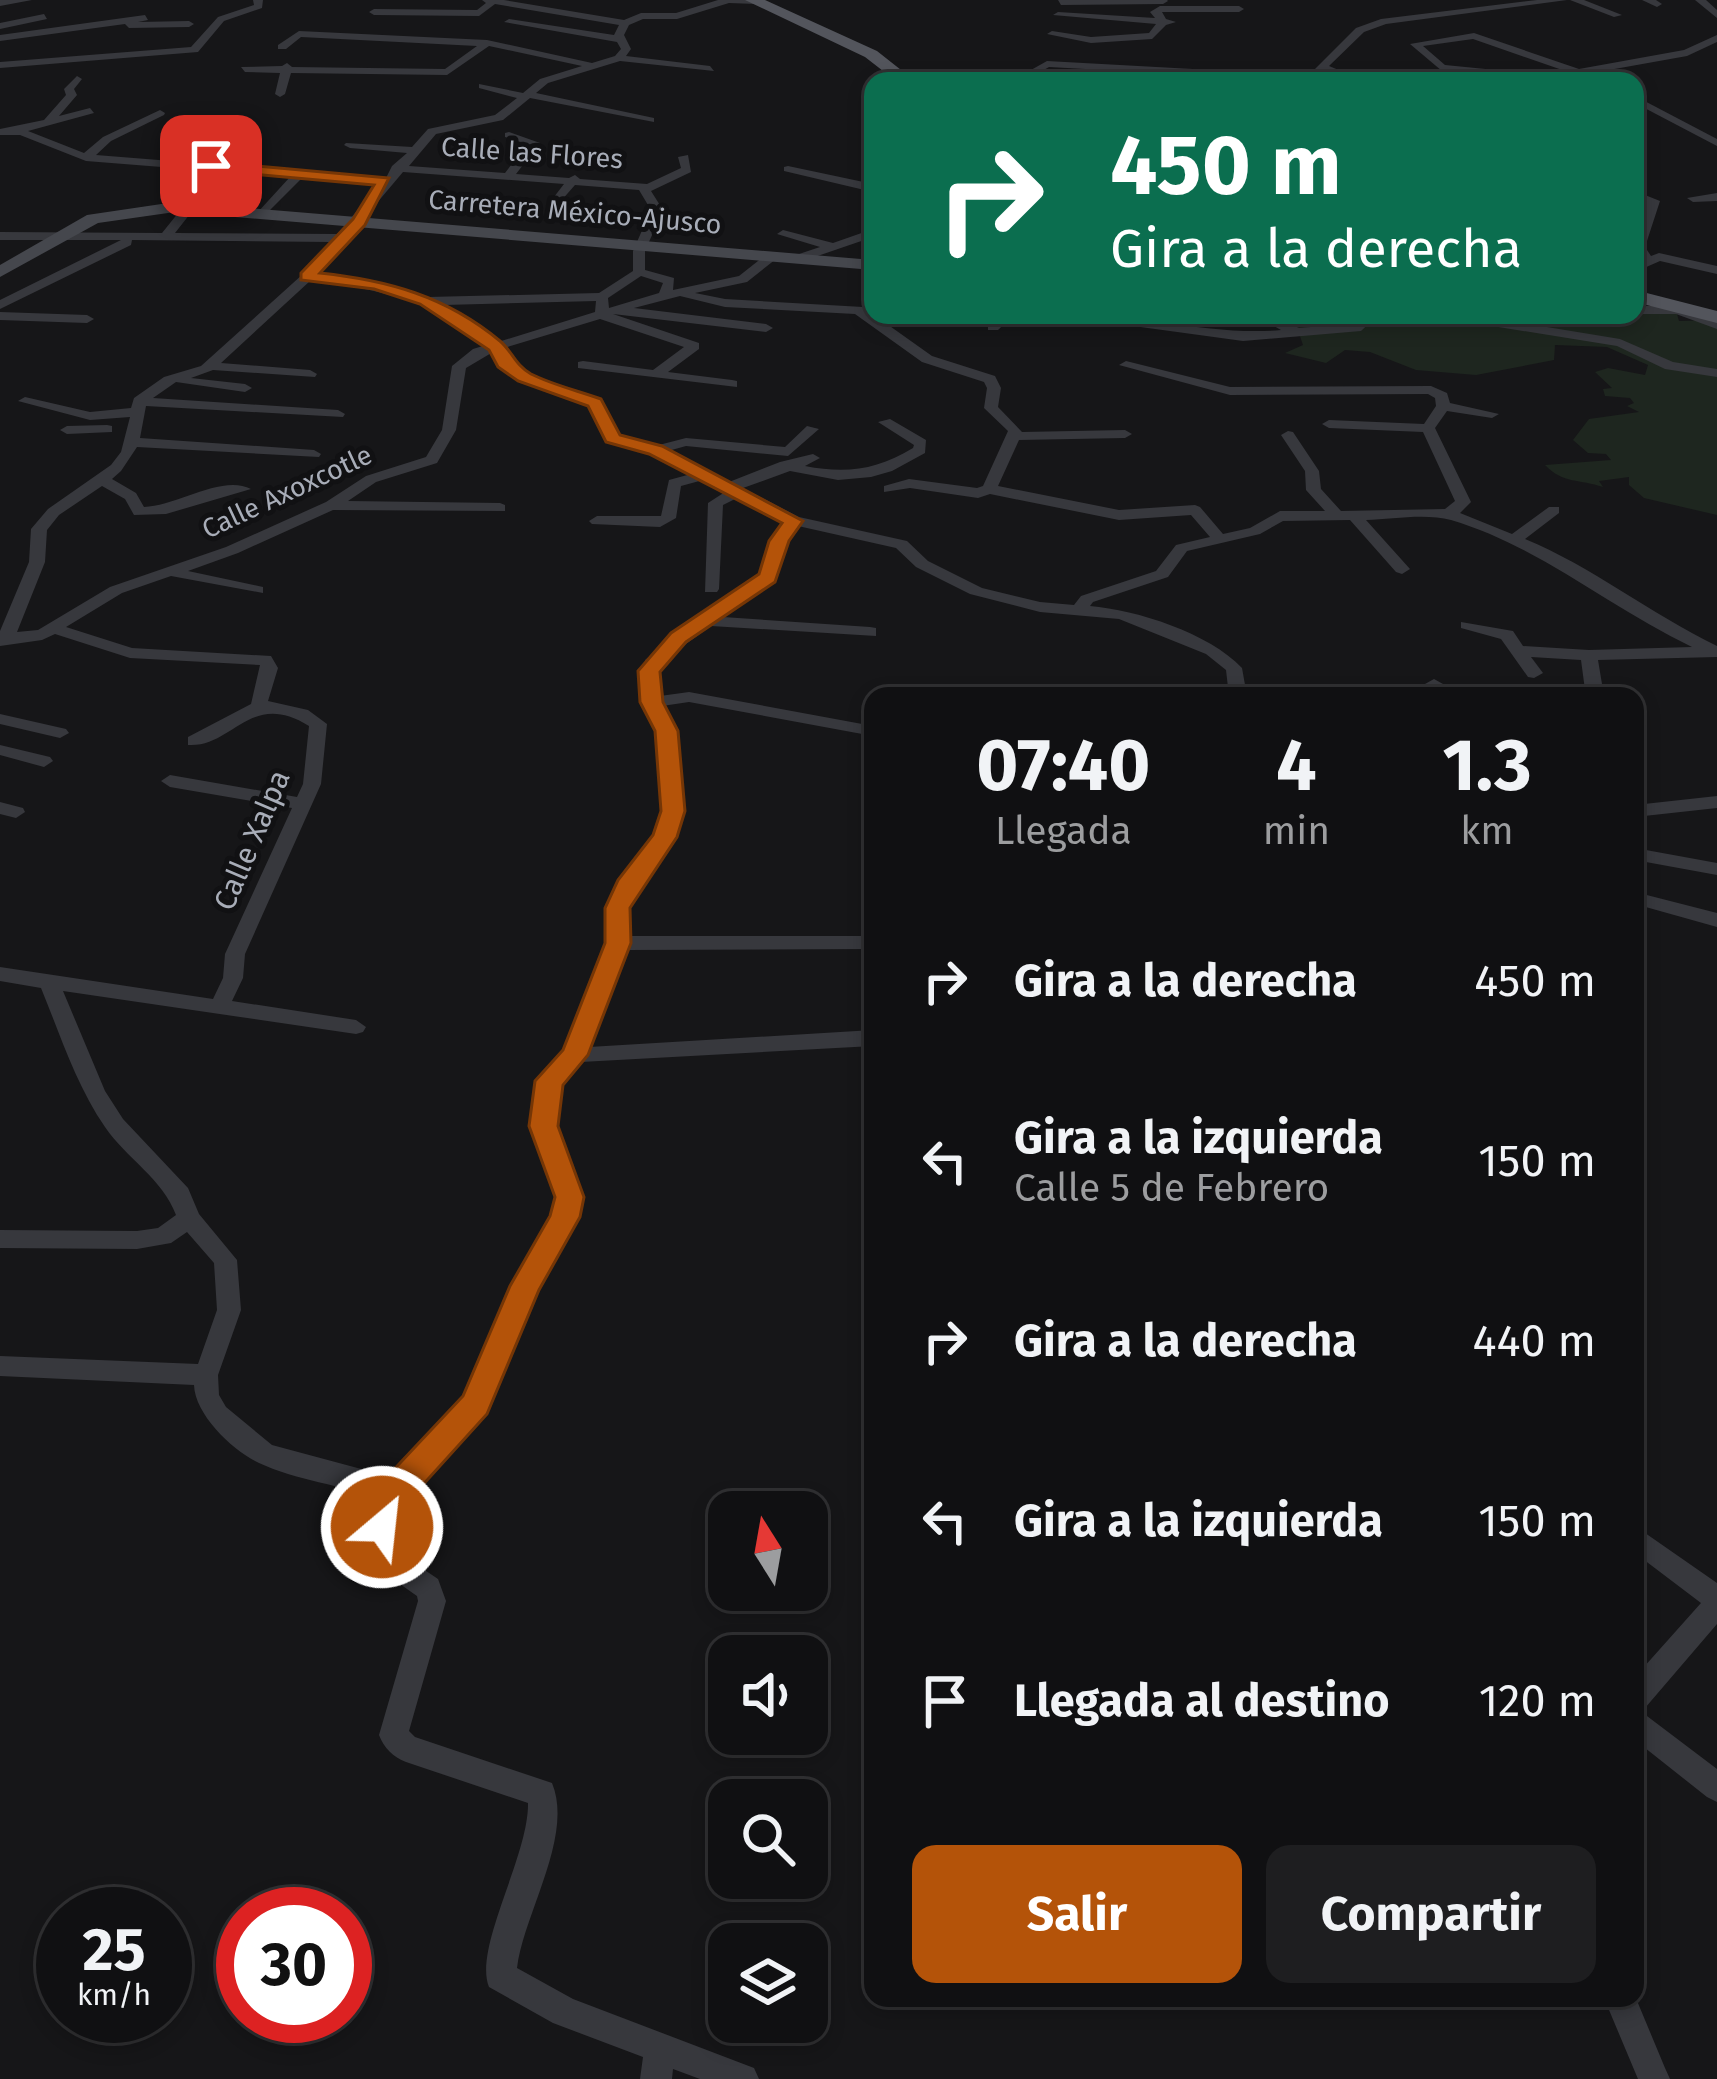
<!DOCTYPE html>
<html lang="es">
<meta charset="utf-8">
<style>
:root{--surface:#101012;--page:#1e1e20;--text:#f1f3f6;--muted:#9c9d9f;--line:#303032;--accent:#b45309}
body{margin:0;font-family:"Fira Sans",sans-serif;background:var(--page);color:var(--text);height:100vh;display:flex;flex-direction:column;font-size:45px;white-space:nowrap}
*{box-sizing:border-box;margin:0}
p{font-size:39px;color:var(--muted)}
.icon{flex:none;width:66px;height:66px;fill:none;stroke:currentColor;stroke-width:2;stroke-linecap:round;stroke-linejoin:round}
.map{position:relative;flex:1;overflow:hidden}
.drawer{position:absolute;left:864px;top:687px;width:780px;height:1320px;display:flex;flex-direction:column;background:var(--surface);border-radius:24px;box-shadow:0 6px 18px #0003,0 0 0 3px var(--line)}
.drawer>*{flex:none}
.hud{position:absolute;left:864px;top:72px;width:780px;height:252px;border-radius:24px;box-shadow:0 6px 18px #0003,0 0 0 3px var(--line);background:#0b6e4f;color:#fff;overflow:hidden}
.needle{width:78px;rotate:349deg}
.buttons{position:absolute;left:708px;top:1491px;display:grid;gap:24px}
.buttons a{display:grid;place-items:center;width:120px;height:120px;border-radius:24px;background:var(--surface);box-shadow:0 6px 18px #0003,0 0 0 3px var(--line);font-size:60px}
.speed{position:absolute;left:36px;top:1887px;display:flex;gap:24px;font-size:60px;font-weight:700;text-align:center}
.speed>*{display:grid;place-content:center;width:156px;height:156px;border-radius:50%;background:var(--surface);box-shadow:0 6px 18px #0003,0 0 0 3px var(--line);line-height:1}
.speed small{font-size:30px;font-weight:400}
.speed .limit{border:18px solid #d22;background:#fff;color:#111}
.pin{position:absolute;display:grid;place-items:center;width:102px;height:102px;color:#fff;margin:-51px;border-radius:24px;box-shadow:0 6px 18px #0006}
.me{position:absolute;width:132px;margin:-66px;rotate:28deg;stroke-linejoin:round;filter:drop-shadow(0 0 9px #0008)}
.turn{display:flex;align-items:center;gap:42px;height:252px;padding:0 48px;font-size:54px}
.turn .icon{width:156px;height:156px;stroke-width:2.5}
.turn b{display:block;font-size:84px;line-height:102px}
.eta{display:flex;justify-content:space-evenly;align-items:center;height:204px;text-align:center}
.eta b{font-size:72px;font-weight:700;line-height:84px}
.action{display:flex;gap:24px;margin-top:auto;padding:24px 48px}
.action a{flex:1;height:138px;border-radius:24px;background:var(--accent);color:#fff;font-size:48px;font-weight:700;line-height:138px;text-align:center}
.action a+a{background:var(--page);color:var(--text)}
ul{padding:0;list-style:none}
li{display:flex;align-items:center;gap:36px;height:180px;padding:0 48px}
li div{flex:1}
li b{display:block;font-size:45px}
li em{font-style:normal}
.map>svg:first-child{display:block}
</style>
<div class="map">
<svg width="1717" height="2079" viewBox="0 0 1717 2079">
<rect width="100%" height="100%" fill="#161618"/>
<path fill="#1e261f" d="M1635,304L1677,314L1679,321L1717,320V515L1644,498L1629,485V477L1599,481L1603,487C1580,479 1563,484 1545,465L1611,460L1606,454L1588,453L1573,440L1589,419L1639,412L1627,406L1634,403L1630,398L1605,396L1603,389L1612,388L1595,372L1608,368L1645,375L1648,365L1607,347L1555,345L1554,360L1476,375L1416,370L1370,352L1345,350L1326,363L1285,353L1303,345L1293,315H1635Z"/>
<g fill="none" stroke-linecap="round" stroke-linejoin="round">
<g fill="#37383d" fill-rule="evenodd">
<path d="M0,0H32L0,6Z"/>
<path d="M253,0H263L262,8L224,21L198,52L0,68V62L191,47L218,17L254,5Z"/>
<path d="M482,0H504L624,20L641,13H676L718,0H760L756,4L729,3L677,19H643L629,25L624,35L631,49L626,56L710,66L714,71L620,61L548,83L536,93L654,118V122L530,98L503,120L436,134L409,166L505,173L527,144L505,137V133L509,132L540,143L516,174L569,178L575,175L580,179L647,184L681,168L678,157L688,155L691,172L651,191L663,210L645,251V270L674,278L673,290L739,276L768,253H776V259L747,282L695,293L725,299L863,307L932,356L995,376L1001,388L998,407L1022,432L1125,430L1132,434L1125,438L1019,440L998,486L1119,510L1195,505L1200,507L1223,534L1250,528L1280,511H1325L1306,490L1305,471L1281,435L1288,431L1293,432L1319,471L1321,489L1341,511L1445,509L1455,501L1423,432L1329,428L1322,424L1329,420L1424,424L1436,406L1435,398L1428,394L1230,395L1119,365L1126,361L1230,387L1431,386L1447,393L1450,403L1499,414L1492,418L1447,411L1435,428L1471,502L1460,513L1512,534L1549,507H1559V513L1525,539C1591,566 1651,614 1717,646V657L1598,660L1603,690L1594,695L1585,690L1581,660L1531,657L1543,673L1534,678L1528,677L1501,639L1461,628V622L1513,631L1523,646L1589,650L1692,647C1610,608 1539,546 1451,520C1426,513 1392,519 1366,520L1410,569L1402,574L1396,572L1350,520L1283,521L1260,534L1187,551L1168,577L1093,602L1090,606C1137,610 1209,633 1242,668L1247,696H1229L1226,670L1206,654L1119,619L1040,612L970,594L916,567L896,548L798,526L787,541L774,581L723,617L870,627L876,628V636L711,626L661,662L660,696L689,692L873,726V736L689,702L662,706L675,731L682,811L674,837L636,888L627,908L628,936H871L873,949L625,950L589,1047L873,1030V1046L581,1062L559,1084L555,1126L580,1197L576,1217L536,1289L485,1413L406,1497L395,1527L401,1554L438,1579L446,1601L409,1731L415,1737L552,1783C574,1836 524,1913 517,1968L573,1999L754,2068L759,2079H700L673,2069L672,2079H640L643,2057L553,2023L489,1987C473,1948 529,1856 528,1803L406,1762C393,1757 384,1748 379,1735L418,1601L417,1596C372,1565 359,1552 380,1497C341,1486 296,1480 259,1463C233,1451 195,1415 194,1385L0,1376V1356L198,1364L217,1310L214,1263L187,1232L171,1243L137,1249L0,1248V1230L137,1231L158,1228L176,1215C163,1179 126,1158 105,1127C76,1085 60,1034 41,988L0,981V967L213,999L223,978L225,954L292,808L170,787L161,781L170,775L297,797L303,784L309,726C250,689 233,748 188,745V737L251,704L260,665L130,658L55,634L42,640L0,646V631L29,562L31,529L48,509L111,465L121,452L130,417L90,420L18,401L25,397L90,412L131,408L134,398L164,377L201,366L303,274L331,242L132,240L131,245L0,309V300L121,240H0V232L162,233L212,171L86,161L20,135H0V129L44,120L66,95L64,89L77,76L82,79L74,89L77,95L59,116L90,108L94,113L28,131L84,153L103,137L160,110L165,113L164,115L111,141L96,155L386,178L392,166L407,153L350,148L344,145L346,143L412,147L428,129L495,115L517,98L479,88V84L523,93L540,79L582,66L489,46L447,75L291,73L285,94L280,97L275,94L280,73L245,72L241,67L282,66L287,63L292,67L445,69L477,46L301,37L286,49H278V45L299,31L487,40L592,63L615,56L621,49L617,42L504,22L509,19L614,35L619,25L495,4L479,16L374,15L369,12L374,9L477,10L486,3ZM223,172L290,177L257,213L263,217L302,178L380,184L337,234L175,233ZM403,172L564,184L547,206L553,210L575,185L639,190L651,210L633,251V271L599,293L428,297L383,284L316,274L348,241L349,236ZM641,276L663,283L659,293L609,308L608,298ZM310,281C376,288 435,301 486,345L473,349L452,366L442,430L426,457L366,476L326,502L226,547L110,587L38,630L17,632L45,562L47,530L59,515L102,486L125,499L134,515L166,514L251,489C222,474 177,506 144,507L136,493L112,479L121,471L137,447L319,457L321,454L314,450L140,438L146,406L343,417L345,414L338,410L153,398L176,382L245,392L252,388L245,384L191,378L213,370L315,377L317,374L310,370L221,363ZM680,296L725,307L855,314L922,362L984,382L987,388L984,408L1008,431L983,486L977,488L909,479L884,486V492L910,488L978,498L990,494L1119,520L1191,515L1210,537L1176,545L1156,571L1081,596L1074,605L1040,602L982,588L928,561L907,541L799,517L743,488L790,471L838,480L871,477L892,471L925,453L926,440L890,419L878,422L914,445L913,448C877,470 846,474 805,466L820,458L813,454L780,462L729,482L668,451L686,446L788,456L819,429L807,426L785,447L686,438L655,446L619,435L600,400C564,385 528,382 504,348L600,319L684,347L653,370L583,361L578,362V368L737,387V381L732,380L668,372L699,349V343L613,314L766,332L773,328L766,324L634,308ZM596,301L595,312L498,342L479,325L444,305ZM493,352C520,391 548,389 589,406L608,441L650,453L691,474L669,480L661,516H597L589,521L592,524L660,527L676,518L681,486L703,480L725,492L708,503L705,592H717L719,589L723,505L737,498L785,522L771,541L761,576L698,618L645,660L642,702L657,731L664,811L656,836L620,881L607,908L608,943L566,1051L538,1081L533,1126L558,1197L554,1216L513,1286L466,1398L391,1477L272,1445L226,1407L219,1395L218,1375L241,1310L237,1260L199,1214L188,1188L123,1119L105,1091L63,991L356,1034L363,1032L366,1027L356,1020L232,1001L243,978L245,954L321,784L327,724L308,710L268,701L278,668L271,656L132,648L66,627L122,593L171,576L263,593V587L188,571L238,553L333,510L505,511V505L500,503L348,501L376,482L437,463L456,430L466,368Z"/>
<path d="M1058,0H1167L1168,1L1163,4L1061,5Z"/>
<path d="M1537,0H1567L1386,24L1364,32L1329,66L1365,81H1350L1324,71L1316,79L1307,77L1356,28L1381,19Z"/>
<path d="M1570,0H1584L1622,15L1614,17Z"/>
<path d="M1642,0H1656L1662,4L1657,7Z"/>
<path d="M1695,0H1706L1717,10V18Z"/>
<path d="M1160,6H1239L1244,9L1239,12H1162L1166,19L1176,22L1166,25L1152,39L1091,43L1047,34L1052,31L1091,37L1149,33L1156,24L1053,15L1058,12L1155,18L1150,12Z"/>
<path d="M44,14L47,19L0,29V23Z"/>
<path d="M145,15L148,20L138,22L189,21L194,24L189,27L129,28L125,24L0,41V35Z"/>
<path d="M1474,33L1579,69L1684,50L1717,35V42L1687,56L1581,75L1574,81L1442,71L1410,44ZM1473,39L1571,73L1566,77L1445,65L1423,46Z"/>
<path d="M1047,61L1211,70L1216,73L1211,76L1049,67L1042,71L1050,81H1039L1031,70Z"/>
<path d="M1107,77L1112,81H1066Z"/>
<path d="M1635,96L1717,139V146L1635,103Z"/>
<path d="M788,166L873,184V192L784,171V167Z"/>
<path d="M1635,191L1660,201L1645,247L1651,256L1659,253L1717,266V274L1660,261L1635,272V263L1642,260C1629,242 1641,222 1647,203L1635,199Z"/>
<path d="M1717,193V201L1693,202L1687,198Z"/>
<path d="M873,229V237L800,262L796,261V255L820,247L777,234L783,230L833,243Z"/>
<path d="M1662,303H1672L1717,320V329L1676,314H1635V306H1661Z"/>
<path d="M0,312L87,315L94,319L87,323L0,320Z"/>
<path d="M999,315H1014L998,330H988V324Z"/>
<path d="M1075,315C1145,315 1212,336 1281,330L1255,315H1272L1299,328L1357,323L1364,315H1378L1361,331L1243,341L1082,319Z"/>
<path d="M1442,315H1473L1620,339L1673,362L1717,369V377L1665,369L1617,346L1449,319Z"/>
<path d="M107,425L112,426V432L67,434L60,430L67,426Z"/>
<path d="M1434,679L1443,684V696H1425V684Z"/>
<path d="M0,714L66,729L69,733L60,738L0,724Z"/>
<path d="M0,745L50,757L53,761L44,767L0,755Z"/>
<path d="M1717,796V808L1635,817V805Z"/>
<path d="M0,802L23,808L25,812L16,818L0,814Z"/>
<path d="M1635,848L1717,863V875L1635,860Z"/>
<path d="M1635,892L1717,913V927L1635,904Z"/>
<path d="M1635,1526L1717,1583V1624L1645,1708L1639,1710L1717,1769V1802L1707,1797L1635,1740V1677L1701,1603L1635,1553Z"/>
<path d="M1635,1996L1665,2068L1670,2079H1638L1604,1998Z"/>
</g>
<path fill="#45474d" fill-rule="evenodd" d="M175,202L873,260V270L175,212L98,223L0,277V265L87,215Z"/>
<g fill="#53555c" fill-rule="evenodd">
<path d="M745,0H765L877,51L915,81H896L865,57Z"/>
<path d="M1635,290L1717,311V323L1635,302Z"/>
</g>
</g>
<path fill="#b45309" stroke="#753606" stroke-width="3" d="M211,162L389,178L365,225L320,273C387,280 446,296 500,341C512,351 515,365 531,374C553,385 579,391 601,399L620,435L662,446L803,521L789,541L775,582L686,642L660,672L663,702L678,731L685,811L677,837L630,908L631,943L588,1055L563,1085L558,1126L584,1197L580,1217L539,1290L487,1414L410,1499L395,1538L382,1542L370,1538L365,1527L384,1480L463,1396L510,1286L550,1216L555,1197L529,1126L535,1081L563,1050L605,943V908L618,880L653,835L661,811L655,731L640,702L638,671L671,633L759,574L769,541L782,523L649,454L606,442L588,406L518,381L498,367L489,350L420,304L374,289L301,280V273L353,219L374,185L206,170Z"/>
<g text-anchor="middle" stroke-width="10" stroke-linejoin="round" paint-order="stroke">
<g font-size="27" fill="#a8adb8" stroke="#111113">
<text transform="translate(532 153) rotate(4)" y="9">Calle las Flores</text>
<text transform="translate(575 212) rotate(5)" y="9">Carretera México-Ajusco</text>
<text transform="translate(287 492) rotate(-25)" y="9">Calle Axoxcotle</text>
</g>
<g font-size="30" fill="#a8adb8" stroke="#111113">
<text transform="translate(252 840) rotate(-67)" y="10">Calle Xalpa</text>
</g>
</g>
</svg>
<div class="buttons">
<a><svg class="needle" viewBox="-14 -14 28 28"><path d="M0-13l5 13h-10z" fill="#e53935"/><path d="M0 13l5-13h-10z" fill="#9c9d9f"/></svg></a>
<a><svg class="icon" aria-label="sound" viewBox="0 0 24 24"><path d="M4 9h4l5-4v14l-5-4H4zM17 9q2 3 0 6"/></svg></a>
<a><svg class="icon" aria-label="search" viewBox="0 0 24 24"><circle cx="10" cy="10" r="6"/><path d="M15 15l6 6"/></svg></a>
<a><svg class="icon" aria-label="layers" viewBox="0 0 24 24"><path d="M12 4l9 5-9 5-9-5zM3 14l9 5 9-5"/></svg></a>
</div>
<div class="speed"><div>25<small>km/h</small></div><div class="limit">30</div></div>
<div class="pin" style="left:211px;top:166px;background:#d93025"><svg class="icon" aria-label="arrive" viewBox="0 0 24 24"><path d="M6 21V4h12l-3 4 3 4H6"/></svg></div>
<svg class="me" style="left:382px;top:1527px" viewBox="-20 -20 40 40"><circle r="17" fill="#b45309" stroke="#fff" stroke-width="3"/><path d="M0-11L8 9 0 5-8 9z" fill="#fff"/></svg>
<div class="hud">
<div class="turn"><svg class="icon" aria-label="right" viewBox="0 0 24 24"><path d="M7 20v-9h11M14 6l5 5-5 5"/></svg><div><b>450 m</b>Gira a la derecha</div></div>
</div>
<section class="drawer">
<div class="eta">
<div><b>07:40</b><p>Llegada</p></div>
<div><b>4</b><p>min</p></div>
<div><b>1.3</b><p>km</p></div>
</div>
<ul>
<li><svg class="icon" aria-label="right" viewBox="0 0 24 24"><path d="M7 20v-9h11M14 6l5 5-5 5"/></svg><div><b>Gira a la derecha</b></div><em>450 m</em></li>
<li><svg class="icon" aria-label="left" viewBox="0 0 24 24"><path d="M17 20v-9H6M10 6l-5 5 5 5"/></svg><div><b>Gira a la izquierda</b><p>Calle 5 de Febrero</p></div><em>150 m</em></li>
<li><svg class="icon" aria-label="right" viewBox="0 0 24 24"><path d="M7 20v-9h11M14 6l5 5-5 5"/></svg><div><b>Gira a la derecha</b></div><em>440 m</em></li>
<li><svg class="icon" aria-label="left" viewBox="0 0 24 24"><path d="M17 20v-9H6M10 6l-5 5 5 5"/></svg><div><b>Gira a la izquierda</b></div><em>150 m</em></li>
<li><svg class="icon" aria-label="arrive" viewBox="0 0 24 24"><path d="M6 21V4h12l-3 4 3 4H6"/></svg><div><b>Llegada al destino</b></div><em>120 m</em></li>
</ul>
<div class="action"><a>Salir</a><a>Compartir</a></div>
</section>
</div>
